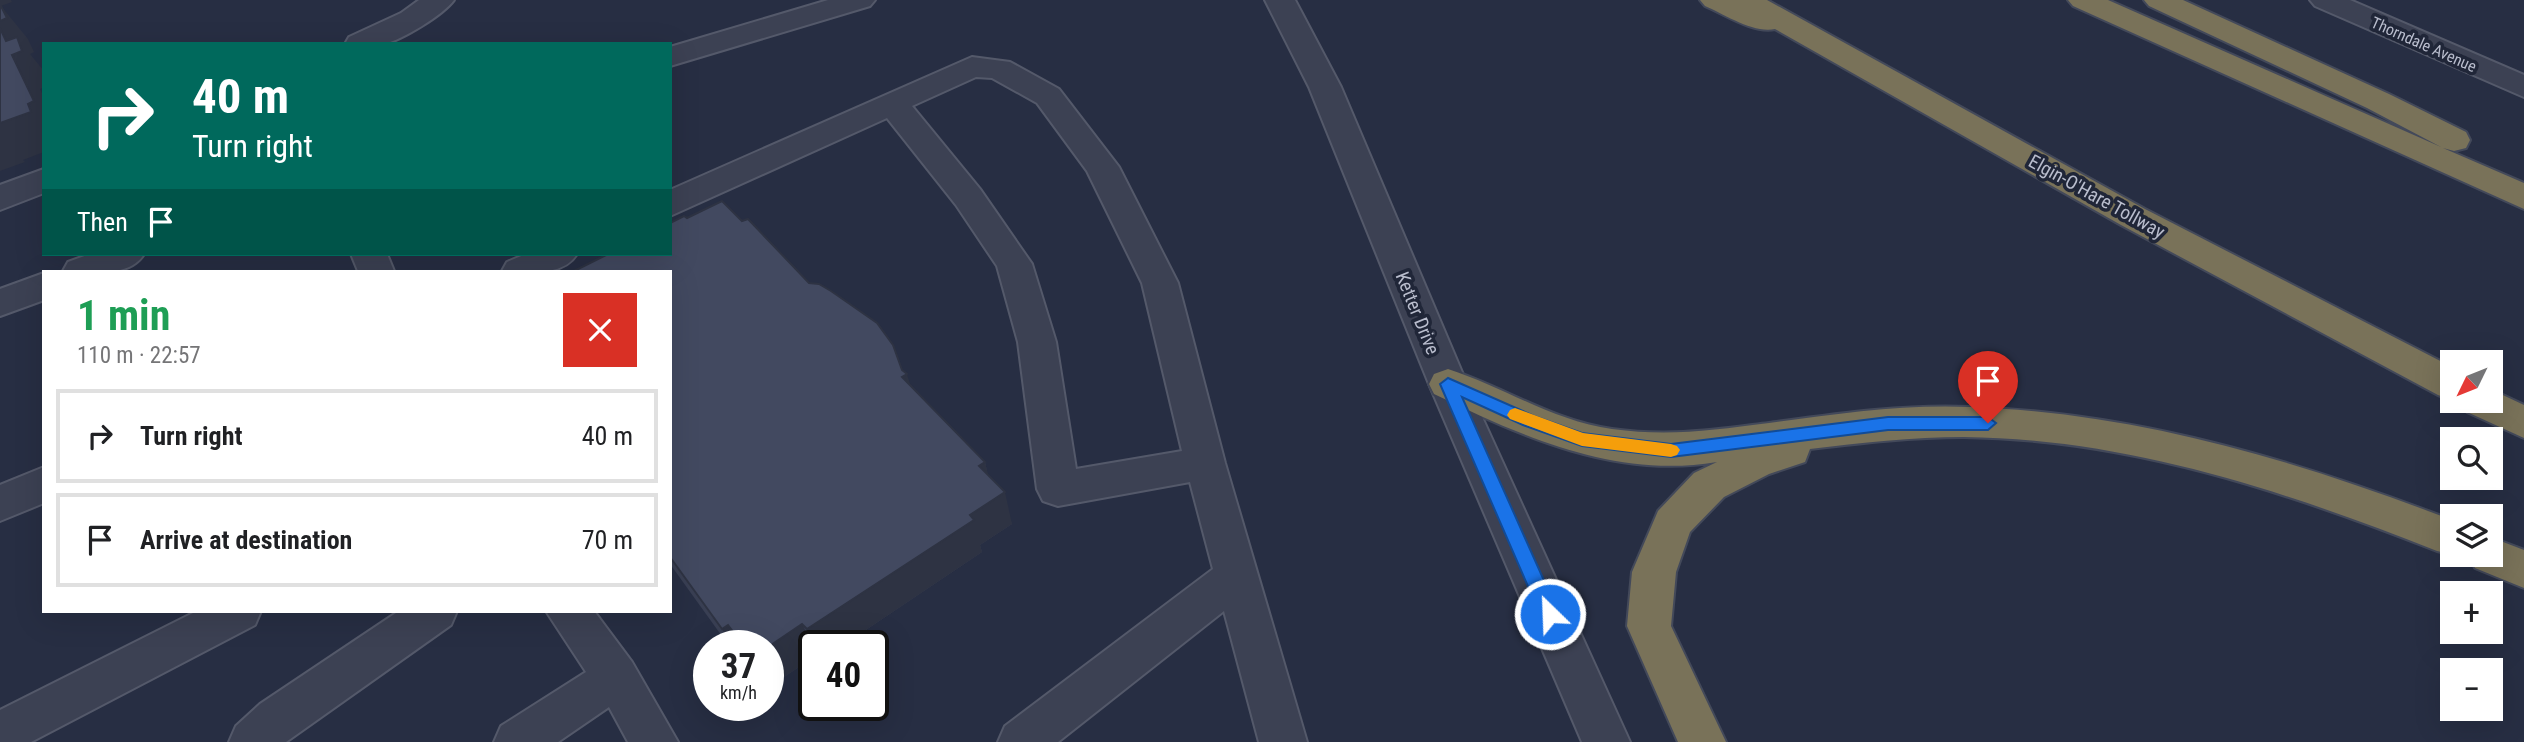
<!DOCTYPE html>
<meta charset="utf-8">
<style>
:root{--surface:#fff;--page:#f6f6f6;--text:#202124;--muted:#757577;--line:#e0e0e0}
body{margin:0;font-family:"Roboto Condensed",sans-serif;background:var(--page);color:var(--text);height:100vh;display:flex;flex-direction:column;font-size:26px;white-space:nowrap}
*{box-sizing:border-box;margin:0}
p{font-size:23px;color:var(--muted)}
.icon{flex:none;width:38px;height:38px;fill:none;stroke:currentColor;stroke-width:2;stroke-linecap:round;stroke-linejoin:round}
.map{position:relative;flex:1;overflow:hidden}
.drawer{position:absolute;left:42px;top:270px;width:630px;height:343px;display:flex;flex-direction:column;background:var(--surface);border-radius:0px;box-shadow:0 7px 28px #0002}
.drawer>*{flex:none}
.banner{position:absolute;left:42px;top:42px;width:630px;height:214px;border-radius:0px;box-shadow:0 7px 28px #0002;background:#00695c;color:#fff;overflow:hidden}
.needle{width:46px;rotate:227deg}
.tools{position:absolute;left:2440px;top:350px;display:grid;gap:14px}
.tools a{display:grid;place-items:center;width:63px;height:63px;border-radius:0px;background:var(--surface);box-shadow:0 7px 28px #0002;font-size:35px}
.speed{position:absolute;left:693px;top:630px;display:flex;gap:14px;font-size:35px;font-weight:700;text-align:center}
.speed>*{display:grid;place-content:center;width:91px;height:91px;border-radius:50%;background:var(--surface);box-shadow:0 7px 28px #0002;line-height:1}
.speed small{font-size:18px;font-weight:400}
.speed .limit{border:4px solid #111;border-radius:10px;background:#fff;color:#111}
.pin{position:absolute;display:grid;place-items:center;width:60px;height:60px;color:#fff;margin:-72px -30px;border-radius:50% 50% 50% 0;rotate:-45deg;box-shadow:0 0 7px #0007}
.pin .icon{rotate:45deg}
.me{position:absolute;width:77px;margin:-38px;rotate:336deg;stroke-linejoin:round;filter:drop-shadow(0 0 5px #0008)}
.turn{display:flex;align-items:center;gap:24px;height:147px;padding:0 35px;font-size:32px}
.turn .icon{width:91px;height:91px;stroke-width:2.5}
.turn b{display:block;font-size:49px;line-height:60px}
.then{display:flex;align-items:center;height:66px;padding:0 35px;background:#0003;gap:14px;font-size:26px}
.round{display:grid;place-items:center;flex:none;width:74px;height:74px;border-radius:0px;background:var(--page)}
.overview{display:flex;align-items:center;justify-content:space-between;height:119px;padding:0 35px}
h1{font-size:42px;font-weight:700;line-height:52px;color:#1e9e55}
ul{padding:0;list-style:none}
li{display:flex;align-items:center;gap:21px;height:94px;margin:0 14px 10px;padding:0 21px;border:4px solid var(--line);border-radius:0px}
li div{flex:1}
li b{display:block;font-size:26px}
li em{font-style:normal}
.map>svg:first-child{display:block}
</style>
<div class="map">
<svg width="2524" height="742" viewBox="0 0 2524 742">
<rect width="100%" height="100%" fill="#272e43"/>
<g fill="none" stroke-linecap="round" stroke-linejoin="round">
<g stroke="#54596a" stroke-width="4">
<g id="minor">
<path d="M419,0H454C443,15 402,40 384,44C372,46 357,44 345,44L349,37L401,13Z"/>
<path d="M828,0H875L870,6L670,66V47Z"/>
<path d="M1265,0H1295L1341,87L1467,384L1630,742H1582L1429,384L1309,87Z"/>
<path d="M2310,0H2350L2524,75V97L2315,6Z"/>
<path d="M972,57L1010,62L1059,89L1119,167L1178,283L1225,463L1307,742H1259L1224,611L1058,742H998L1005,726L1213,569L1190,482L1058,506L1043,501L1037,489L1018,342L997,266L956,205L887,118L670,216V190ZM976,77L992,78L1037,103L1087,171L1142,283L1182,451L1076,469L1056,342L1032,264L980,189L912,106Z"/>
<path d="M44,169V193L0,210V185Z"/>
<path d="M90,254H144C129,279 88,271 63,271L68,262Z"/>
<path d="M351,254H387L394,271H358Z"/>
<path d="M526,254H577C562,278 527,271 502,271L507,262Z"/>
<path d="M44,273V300L0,316V289Z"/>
<path d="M44,467V503L0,521V485Z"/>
<path d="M197,611H261L255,625L31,742H0V710Z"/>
<path d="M399,611H457L451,625L286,742H229L236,726L260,704Z"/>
<path d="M546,611H594L632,662L678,742H628L609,707L558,742H494L501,726L586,672Z"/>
</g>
</g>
<g stroke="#43495a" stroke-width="4">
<g id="highway">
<path d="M1700,0H1767L2145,209L2452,367V400L2438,395L2121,225L1775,29C1754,34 1724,14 1705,6Z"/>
<path d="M2068,0H2108L2441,147L2367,108L2149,6L2144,0H2183L2389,94L2466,132L2470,140L2466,148L2454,151L2443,148L2524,183V209L2073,6Z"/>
<path d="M1448,369C1504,387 1553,421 1612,429C1670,437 1712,430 1769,423C1835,414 1903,404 1970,407C2138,413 2295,460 2452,520V555H2455L2437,551C2285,491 2129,439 1964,437C1912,437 1861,443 1810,449L1805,462L1769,474L1724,497L1690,532L1676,572L1671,626L1726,742H1678L1627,626L1632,572L1658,511L1694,473L1717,462C1616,479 1523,437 1434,394L1429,384L1434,374Z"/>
<path d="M2490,389L2524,405V438L2467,412L2462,401H2490Z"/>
<path d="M2490,537L2524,550V588L2475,568L2469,555H2490Z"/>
</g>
</g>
<use href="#minor" fill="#3c4153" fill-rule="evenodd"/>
<use href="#highway" fill="#797259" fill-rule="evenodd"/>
</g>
<path fill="#393f53" d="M687,218L742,221L902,370L910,386L985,462L988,476L1012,524L980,545L982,552L842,646H814V657L769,687L768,646H729L670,564V271Z"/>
<g fill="#2e3343">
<path d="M0,0H11L12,2L1,6L28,39L34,52L30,54L44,71V87L40,89L44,97V152L23,160L25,162L0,171V123L28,104L6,41L0,28Z"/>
<path d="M907,374L917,408L902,377Z"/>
<path d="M985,462L993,495L979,466Z"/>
<path d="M1005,492L1012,524L980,545L982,552L842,646H815L807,629L970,515Z"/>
<path d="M802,624L814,648V657L769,687L768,647Z"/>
<path d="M728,625L740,646H731L722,629Z"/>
</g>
<g fill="#424960" stroke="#2e3343" stroke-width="2">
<path d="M0,6H1L7,18L0,21Z"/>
<path d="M0,28L6,41L17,37L22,51L12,55L34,101L28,104L31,112L0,123Z"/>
<path d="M722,201L742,221L748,219L809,283L819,284L831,291L877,323L893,345L902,370L907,374L902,377L985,462L979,466L1005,492L970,515L974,520L807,629L802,624L768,647V646H744L728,625L722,629L670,557V271H574L608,254H670V223L684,216L687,218Z"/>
</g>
<path fill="#1a73e8" stroke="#114b97" stroke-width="2" d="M1448,378L1534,416L1582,433L1671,444L1888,417H1988L1996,423L1988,430H1888L1671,457L1582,446L1523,425L1462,397L1559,614L1556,620L1550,622L1543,620L1540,614L1440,384Z"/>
<path fill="#f59e0b" d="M1515,408L1583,433L1671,444L1677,446L1680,450L1677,455L1671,457L1582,446L1510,419L1507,415L1510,410Z"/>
<g text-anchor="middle" stroke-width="7" stroke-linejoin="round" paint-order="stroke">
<g font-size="16" fill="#b9bdcd" stroke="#202638">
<text transform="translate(2424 44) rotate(24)" y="6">Thorndale Avenue</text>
</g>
<g font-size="19" fill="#b9bdcd" stroke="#202638">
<text transform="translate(2097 196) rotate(29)" y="7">Elgin-O'Hare Tollway</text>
<text transform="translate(1418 313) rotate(68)" y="7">Ketter Drive</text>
</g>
</g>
</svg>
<div class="tools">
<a><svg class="needle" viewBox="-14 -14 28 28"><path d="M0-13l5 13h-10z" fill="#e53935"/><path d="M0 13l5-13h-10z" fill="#757577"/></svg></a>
<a><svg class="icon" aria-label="search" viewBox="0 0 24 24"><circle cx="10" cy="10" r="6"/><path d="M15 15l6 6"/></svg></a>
<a><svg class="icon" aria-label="layers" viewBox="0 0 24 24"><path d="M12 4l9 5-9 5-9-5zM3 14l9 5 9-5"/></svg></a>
<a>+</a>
<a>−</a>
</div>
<div class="speed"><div>37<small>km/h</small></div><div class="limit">40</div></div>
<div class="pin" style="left:1988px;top:423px;background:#d93025"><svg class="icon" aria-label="arrive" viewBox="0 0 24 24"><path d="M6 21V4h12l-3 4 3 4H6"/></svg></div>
<svg class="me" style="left:1550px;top:614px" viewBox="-20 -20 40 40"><circle r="17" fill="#1a73e8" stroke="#fff" stroke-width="3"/><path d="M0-11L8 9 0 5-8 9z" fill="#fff"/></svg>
<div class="banner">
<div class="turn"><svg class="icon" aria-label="right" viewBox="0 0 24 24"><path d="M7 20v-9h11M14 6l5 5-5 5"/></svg><div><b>40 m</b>Turn right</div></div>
<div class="then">Then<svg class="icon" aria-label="arrive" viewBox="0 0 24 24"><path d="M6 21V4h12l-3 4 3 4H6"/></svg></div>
</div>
<section class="drawer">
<div class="overview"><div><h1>1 min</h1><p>110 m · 22:57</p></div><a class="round" style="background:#d93025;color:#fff"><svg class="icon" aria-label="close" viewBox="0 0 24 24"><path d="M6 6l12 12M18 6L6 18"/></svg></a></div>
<ul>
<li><svg class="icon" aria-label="right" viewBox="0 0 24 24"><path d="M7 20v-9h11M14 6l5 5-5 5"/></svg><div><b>Turn right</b></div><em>40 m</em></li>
<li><svg class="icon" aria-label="arrive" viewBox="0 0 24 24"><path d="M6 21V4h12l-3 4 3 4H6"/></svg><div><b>Arrive at destination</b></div><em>70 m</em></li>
</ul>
</section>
</div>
